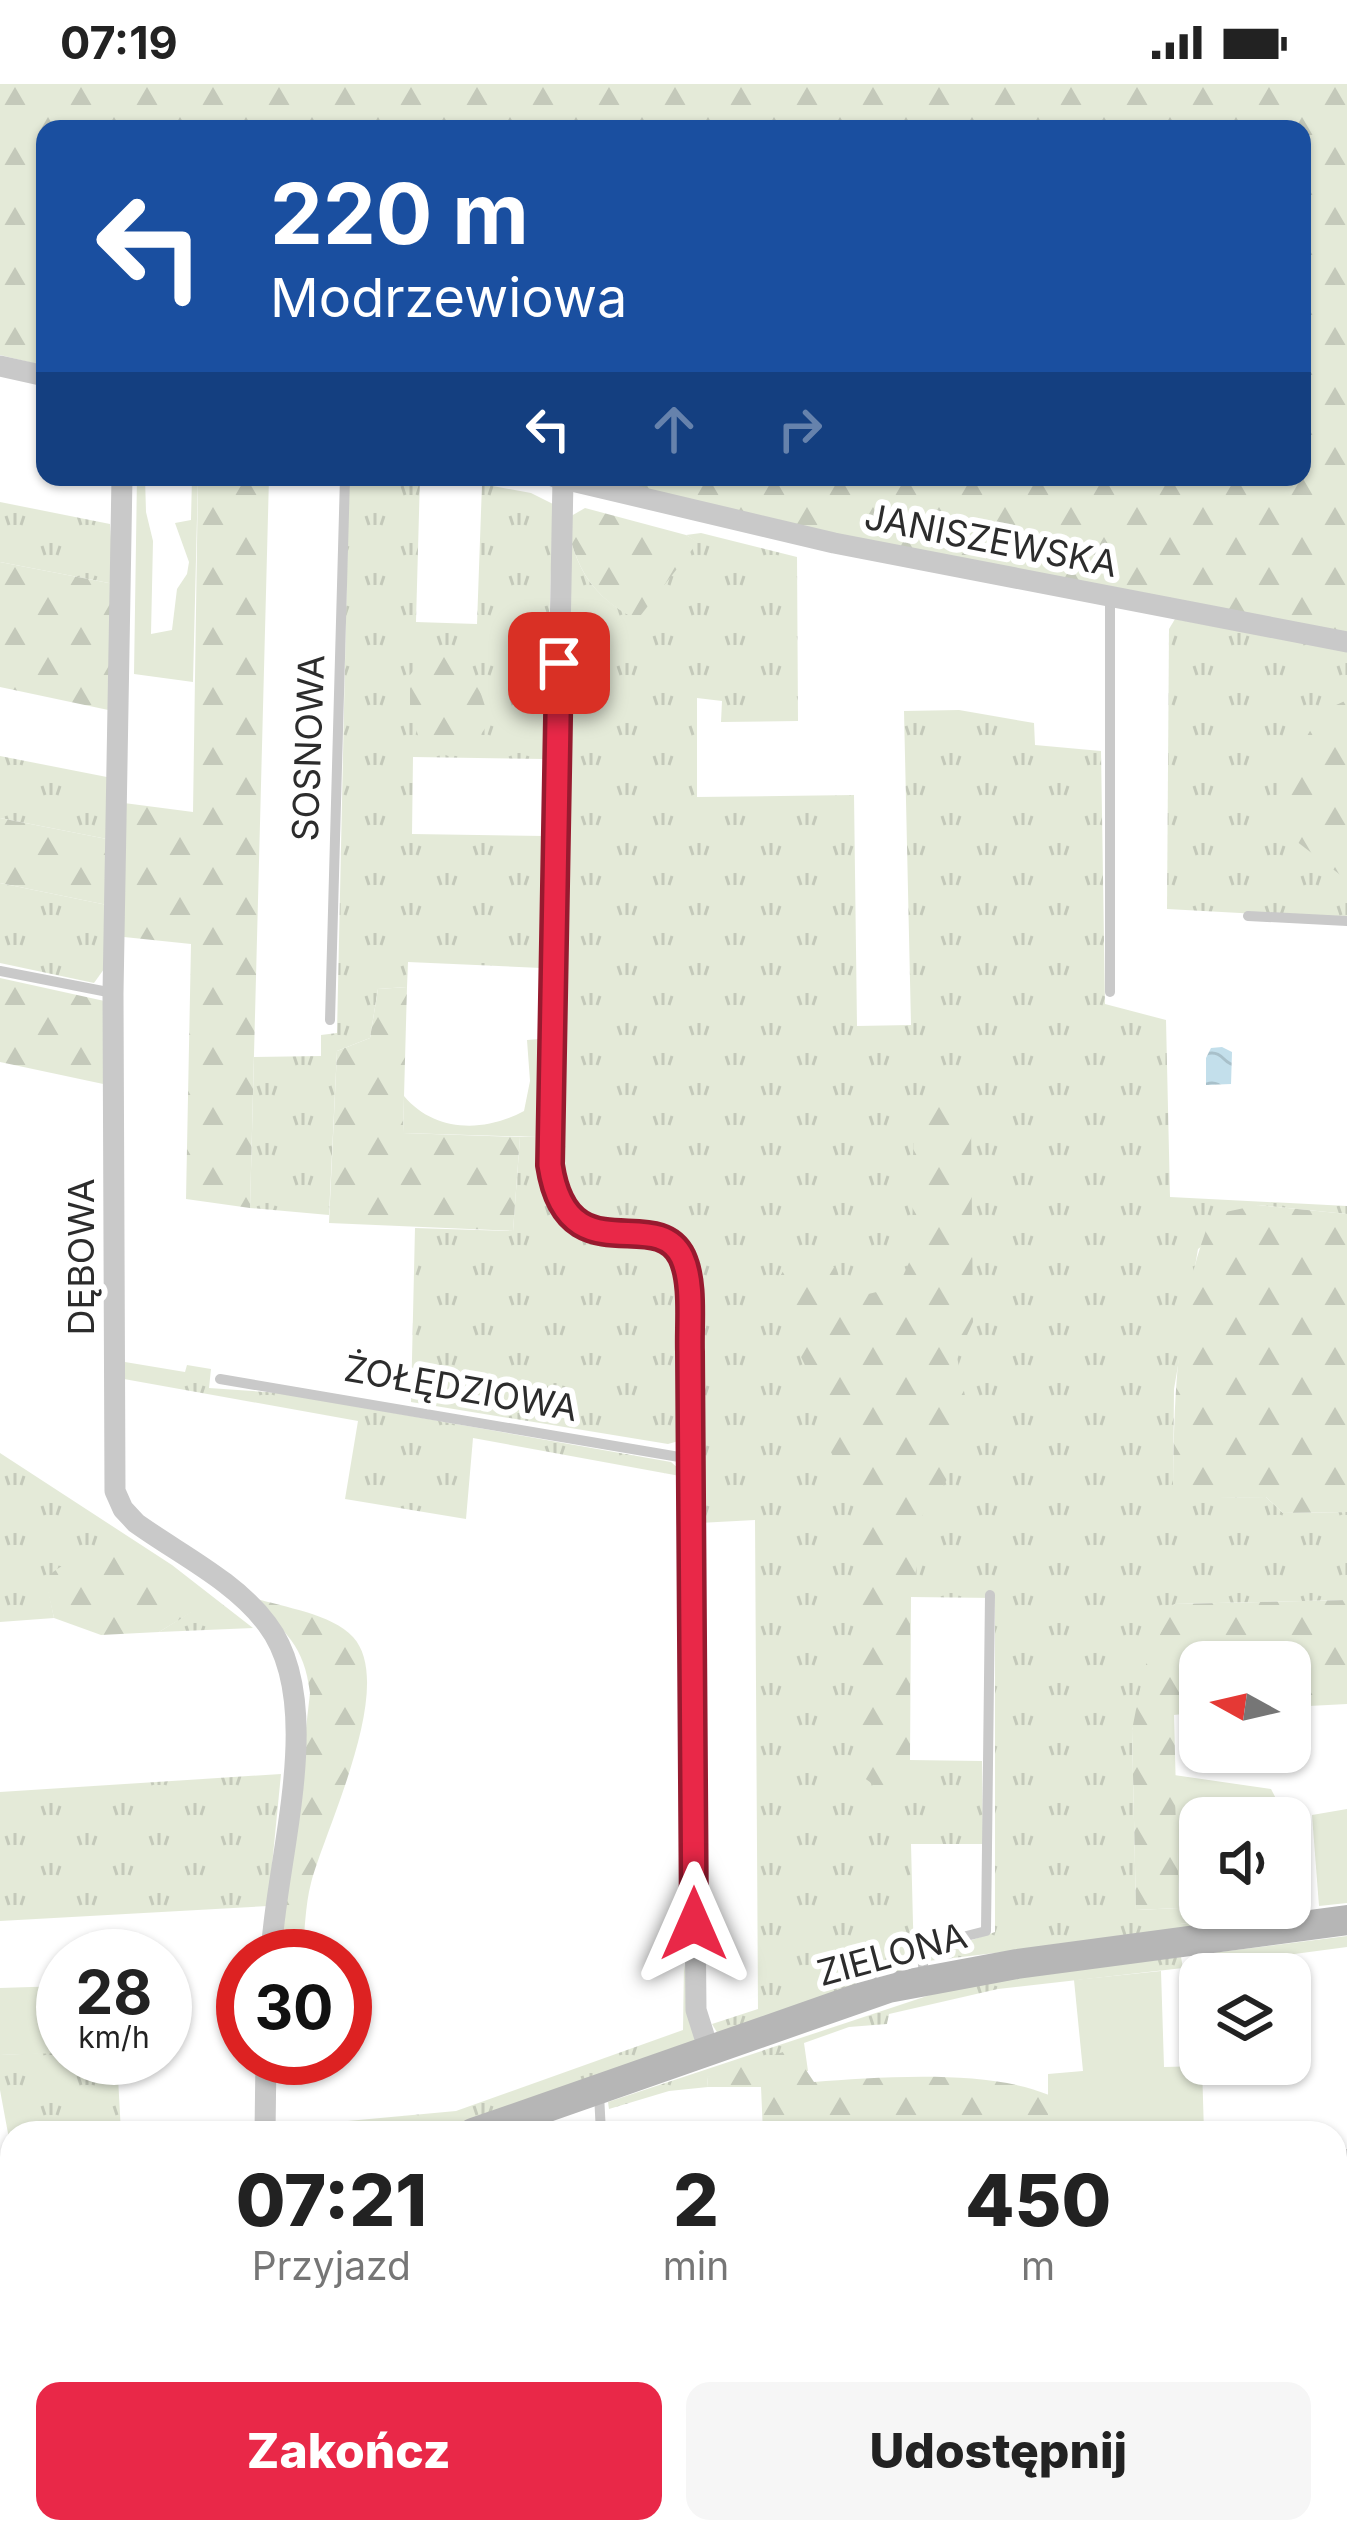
<!DOCTYPE html>
<html lang="pl">
<meta charset="utf-8">
<style>
:root{--surface:#fff;--page:#f6f6f6;--text:#222;--muted:#767676;--accent:#e92848}
body{margin:0;font-family:Inter,sans-serif;background:var(--page);color:var(--text);height:100vh;display:flex;flex-direction:column;font-size:45px;white-space:nowrap}
*{box-sizing:border-box;margin:0}
p{font-size:39px;color:var(--muted)}
.icon{flex:none;width:66px;height:66px;fill:none;stroke:currentColor;stroke-width:2;stroke-linecap:round;stroke-linejoin:round}
.map{position:relative;flex:1;overflow:hidden}
.side{position:absolute;left:0px;top:2037px;width:1347px;height:423px;display:flex;flex-direction:column;background:var(--surface);border-radius:36px 36px 0 0;box-shadow:0 3px 9px #0004}
.side>*{flex:none}
.hud{position:absolute;left:36px;top:36px;width:1275px;height:366px;border-radius:24px;box-shadow:0 3px 9px #0004;background:#1a4fa0;color:#fff;overflow:hidden}
.needle{width:78px;rotate:278deg}
.controls{position:absolute;left:1179px;top:1557px;display:grid;gap:24px}
.controls a{display:grid;place-items:center;width:132px;height:132px;border-radius:24px;background:var(--surface);box-shadow:0 3px 9px #0004;font-size:60px}
.speed{position:absolute;left:36px;top:1845px;display:flex;gap:24px;font-size:60px;font-weight:700;text-align:center}
.speed>*{display:grid;place-content:center;width:156px;height:156px;border-radius:50%;background:var(--surface);box-shadow:0 3px 9px #0004;line-height:1}
.speed small{font-size:30px;font-weight:400}
.speed .limit{border:18px solid #d22;background:#fff;color:#111}
.pin{position:absolute;display:grid;place-items:center;width:102px;height:102px;color:#fff;margin:-51px;border-radius:24px;box-shadow:0 6px 18px #0006}
.me{position:absolute;width:132px;margin:-66px;rotate:0deg;stroke-linejoin:round;filter:drop-shadow(0 0 9px #0008)}
.turn{display:flex;align-items:center;gap:42px;height:252px;padding:0 36px;font-size:54px}
.turn .icon{width:156px;height:156px;stroke-width:2.5}
.turn b{display:block;font-size:84px;line-height:102px}
.lanes{display:flex;align-items:center;height:114px;padding:0 36px;background:#0003;justify-content:center;gap:60px;direction:ltr}
.lanes .off{opacity:.35}
.eta{display:flex;justify-content:space-evenly;align-items:center;height:204px;text-align:center}
.eta b{font-size:72px;font-weight:800;line-height:84px}
.cta{display:flex;gap:24px;margin-top:auto;padding:24px 36px}
.cta a{flex:1;height:138px;border-radius:24px;background:var(--accent);color:#fff;font-size:48px;font-weight:800;line-height:138px;text-align:center}
.cta a+a{background:var(--page);color:var(--text)}
.status{display:flex;justify-content:space-between;align-items:center;height:84px;padding:0 60px;background:var(--surface);direction:ltr}
.status svg{height:33px;fill:currentColor}
.map>svg:first-child{display:block}
</style>
<div class="status"><b>07:19</b><svg viewBox="0 0 49 12"><path d="M0 12V9h3v3zM5 12V6h3v6zM10 12V3h3v9zM15 12V0h3v12zM26 1h20v11H26zM47 4h2v5h-2z"/></svg></div>
<div class="map">
<svg width="1347" height="2459" viewBox="0 0 1347 2459">
<defs>
<pattern id="grass-tufts" width="24" height="20" patternUnits="userSpaceOnUse" patternTransform="scale(3)"><rect width="24" height="20" fill="#e4ead8"/><path d="M3 7l-1-3M5 7V3M7 7l1-3M15 17l-1-3M17 17v-4M19 17l1-3" fill="none" stroke="#c4c9ba"/></pattern>
<pattern id="forest-firs" width="22" height="20" patternUnits="userSpaceOnUse" patternTransform="scale(3)"><rect width="22" height="20" fill="#e4ead8"/><path d="M5 1l3.5 6h-7zM16 11l3.5 6h-7z" fill="#c4c9ba"/></pattern>
<pattern id="water-waves" width="16" height="10" patternUnits="userSpaceOnUse" patternTransform="scale(3)"><rect width="16" height="10" fill="#c3dfeb"/><path d="M0 5q4-4 8 0t8 0" fill="none" stroke="#a8c0ca"/></pattern>
</defs>
<rect width="100%" height="100%" fill="#fff"/>
<g fill="url(#grass-tufts)">
<path d="M349,393H420L416,538L477,540L482,400L531,409L553,420L545,675L413,673L412,750L544,752L541,884L408,878L407,903L378,905L370,954L337,967L329,1131L250,1124L254,973L321,972V951L337,949Z"/>
<path d="M0,418L110,440L114,500L0,478Z"/>
<path d="M566,435C575,484 592,513 637,535L697,458L686,451L701,449L797,473L798,637L721,638L722,617L697,614V713L854,711L857,942L911,941L904,627L959,626L1034,639L1035,661L1101,667L1105,920L1166,936L1170,1113L1347,1122V1130L1258,1121L1198,1165L1174,1305L1173,1414L1266,1413L1283,1429L1347,1428V1516L1174,1520L1132,1646L1136,1826L1179,1824L1181,1840L1299,1825L1301,1832L928,1877L931,1870L995,1848V1514L911,1513L910,1676L982,1677L983,1760H911L914,1880L907,1888L718,1950L712,1940L758,1925L755,1436L699,1439L694,1188L685,1155L677,1179L682,1356L668,1360L411,1318L415,1144L513,1147L520,1053H539L558,1034Z"/>
<path d="M1175,535L1347,567V835L1167,825L1169,545Z"/>
<path d="M0,672L112,694V756L0,734Z"/>
<path d="M0,799L112,822L104,885L94,899L0,879Z"/>
<path d="M125,1278L185,1288L187,1281L211,1285L209,1304L281,1309L671,1378L679,1385L680,1392L473,1354L466,1435L345,1415L358,1337L124,1295Z"/>
<path d="M0,1369L172,1481L253,1544L159,1548L191,1528L46,1495L54,1534L0,1538Z"/>
<path d="M281,1690L268,1822L0,1837V1708Z"/>
<path d="M1347,1852V1863L1203,1882V1870Z"/>
<path d="M1181,1873L1183,1884L998,1905L889,1930L887,1940L849,1943L804,1959L808,1987L707,1993L708,2003L669,2007L609,2025L608,2018L942,1907L1016,1893Z"/>
<path d="M684,1880L695,1958L538,2017L438,2049H272V2044L456,2027L683,1946Z"/>
<path d="M63,1968V1974H117L121,2049H12V2071L0,2006V1971Z"/>
<path d="M816,2448H1252L1253,2459H816Z"/>
</g>
<g fill="url(#forest-firs)">
<path d="M0,0H1347V553L536,393H1302V45H45V282L0,271Z"/>
<path d="M198,393H269L250,1124L186,1115L191,860L124,853V719L193,728Z"/>
<path d="M585,424L686,451L698,458L637,536C592,513 575,484 566,435Z"/>
<path d="M0,478L114,500L113,627L0,603Z"/>
<path d="M427,570L453,572L479,604L490,637L467,671L448,672L421,661L410,625V591Z"/>
<path d="M1347,616V796L1296,757L1280,732L1278,702L1321,628Z"/>
<path d="M0,734L112,756V822L0,799Z"/>
<path d="M0,894L109,918L108,1001L0,978Z"/>
<path d="M407,903L403,1049L520,1053L513,1147L329,1139L337,967L370,954L378,905Z"/>
<path d="M941,1009L968,1016L971,1037L973,1238L957,1273L971,1341L946,1397L920,1435V1469L910,1513V1677L900,1702L878,1704L863,1693L858,1664L856,1419L828,1362L812,1296L792,1254L775,1201L785,1184L812,1169L832,1180L851,1214L898,1203L912,1172L914,1016Z"/>
<path d="M1258,1121L1347,1130V1428L1283,1429L1266,1413L1173,1415C1174,1319 1175,1220 1212,1131Z"/>
<path d="M126,1466L157,1489L192,1528L159,1548L101,1551L54,1534L45,1495C69,1472 95,1469 126,1466Z"/>
<path d="M251,1513C281,1523 331,1529 353,1553C397,1601 325,1745 311,1799C305,1822 305,1848 302,1872H280L310,1609C304,1559 284,1548 251,1513Z"/>
<path d="M1347,1516V1620L1290,1623V1578H1200V1628L1174,1631L1179,1824L1136,1826L1132,1646L1144,1585L1174,1520Z"/>
<path d="M792,1965L814,1998C880,1993 988,1985 1049,2011L1048,2049H763L761,2003H708L707,1993Z"/>
<path d="M1016,2448H1220L1221,2452L1016,2459Z"/>
</g>
<g fill="#e4ead8">
<path d="M137,393H145L146,428L153,457L151,550L172,546L177,505L187,490L189,478L175,439L191,436L192,393H198L193,598L134,590Z"/>
<path d="M539,955L538,1053L403,1049L404,1012C434,1048 484,1049 524,1027L530,997L527,956Z"/>
<path d="M1174,1691L1271,1705L1286,1734H1200V1824H1290V1742L1299,1825L1180,1840Z"/>
<path d="M1347,1725V1819L1319,1822L1312,1731Z"/>
<path d="M1161,1887L1164,1983L1202,1982L1204,2049H1048V1990L1083,1987L1074,1896Z"/>
<path d="M63,1902V1969L0,1971V1904Z"/>
<rect x="0" y="2290" width="12" height="94"/>
</g>
<path fill="url(#water-waves)" d="M1222,963L1232,968L1231,1000L1206,1001V974L1211,964Z"/>
<g fill="none" stroke-linecap="round" stroke-linejoin="round">
<g stroke="#c9c9c9" stroke-width="10">
<path d="M1110,513V908"/>
<path d="M1248,832L1347,837"/>
<path d="M0,887L113,909"/>
<path d="M330,936L345,393"/>
<path d="M220,1295L691,1375"/>
<path d="M924,1892L922,1869L935,1860L986,1847L990,1511"/>
<path d="M599,2010L601,2049"/>
<path d="M1335,2070H1347"/>
<path d="M1335,2280L1347,2279"/>
<path d="M1342,2400L1347,2399"/>
</g>
<g stroke="#c9c9c9" stroke-width="21">
<path d="M0,282L45,292"/>
<path d="M122,393L113,909L115,1407L123,1425L136,1439C179,1470 235,1497 267,1540C328,1620 275,1777 271,1872"/>
<path d="M555,393L834,459L1347,558"/>
<path d="M563,395L550,1081C568,1193 655,1119 682,1173C694,1199 689,1239 690,1268L696,1926L709,1967"/>
<path d="M265,2049L266,1974"/>
</g>
<g stroke="#b6b6b6" stroke-width="30">
<path d="M473,2049L888,1904L1017,1880L1347,1836"/>
<path d="M0,2102L12,2101"/>
</g>
</g>
<g fill="none" stroke-linecap="round" stroke-linejoin="round">
<g stroke="#971a2f" stroke-width="30">
<path id="route" d="M559,579L550,1081C567,1193 656,1119 682,1173C694,1199 689,1239 690,1268L694,1840"/>
</g>
<use href="#route" stroke="#e92848" stroke-width="21"/>
</g>
<g text-anchor="middle" stroke-width="12" stroke-linejoin="round" paint-order="stroke">
<g font-size="36" fill="#2c2c2c" stroke="#fff">
<text transform="translate(991 456) rotate(11)" y="13">JANISZEWSKA</text>
<text transform="translate(308 664) rotate(-88)" y="13">SOSNOWA</text>
<text transform="translate(81 1173) rotate(-90)" y="13">DĘBOWA</text>
<text transform="translate(461 1304) rotate(10)" y="13">ŻOŁĘDZIOWA</text>
<text transform="translate(892 1870) rotate(-15)" y="13">ZIELONA</text>
</g>
</g>
</svg>
<div class="controls">
<a><svg class="needle" viewBox="-14 -14 28 28"><path d="M0-13l5 13h-10z" fill="#e53935"/><path d="M0 13l5-13h-10z" fill="#767676"/></svg></a>
<a><svg class="icon" aria-label="sound" viewBox="0 0 24 24"><path d="M4 9h4l5-4v14l-5-4H4zM17 9q2 3 0 6"/></svg></a>
<a><svg class="icon" aria-label="layers" viewBox="0 0 24 24"><path d="M12 4l9 5-9 5-9-5zM3 14l9 5 9-5"/></svg></a>
</div>
<div class="speed"><div>28<small>km/h</small></div><div class="limit">30</div></div>
<div class="pin" style="left:559px;top:579px;background:#d93025"><svg class="icon" aria-label="arrive" viewBox="0 0 24 24"><path d="M6 21V4h12l-3 4 3 4H6"/></svg></div>
<svg class="me" style="left:694px;top:1840px" viewBox="-20 -20 40 40"><path d="M0-17L14 15 0 8-14 15z" fill="#e92848" stroke="#fff" stroke-width="4"/></svg>
<div class="hud">
<div class="turn"><svg class="icon" aria-label="left" viewBox="0 0 24 24"><path d="M17 20v-9H6M10 6l-5 5 5 5"/></svg><div><b>220 m</b>Modrzewiowa</div></div>
<div class="lanes"><svg class="icon" aria-label="left" viewBox="0 0 24 24"><path d="M17 20v-9H6M10 6l-5 5 5 5"/></svg><svg class="icon off" aria-label="ahead" viewBox="0 0 24 24"><path d="M12 20V5M6 11l6-6 6 6"/></svg><svg class="icon off" aria-label="right" viewBox="0 0 24 24"><path d="M7 20v-9h11M14 6l5 5-5 5"/></svg></div>
</div>
<section class="side">
<div class="eta">
<div><b>07:21</b><p>Przyjazd</p></div>
<div><b>2</b><p>min</p></div>
<div><b>450</b><p>m</p></div>
</div>
<div class="cta"><a>Zakończ</a><a>Udostępnij</a></div>
</section>
</div>
